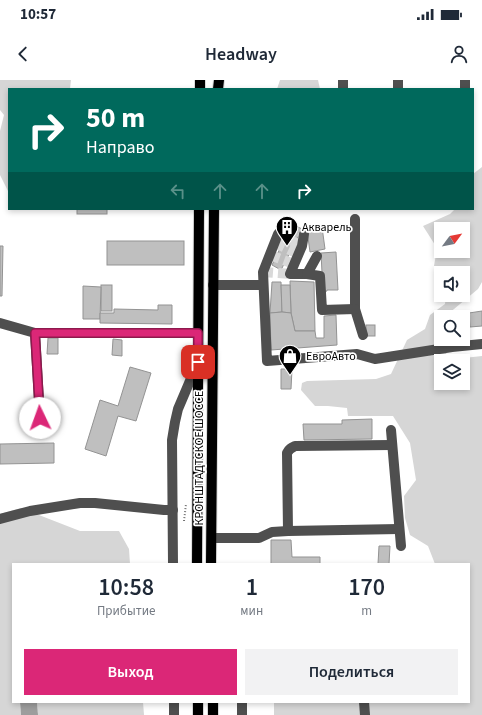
<!DOCTYPE html>
<html lang="ru">
<meta charset="utf-8">
<style>
:root{--surface:#fff;--page:#f2f2f3;--text:#1f2937;--muted:#747a83;--accent:#db2777}
body{margin:0;font-family:"Source Sans 3",sans-serif;background:var(--page);color:var(--text);height:100vh;display:flex;flex-direction:column;font-size:15px;white-space:nowrap}
*{box-sizing:border-box;margin:0}
p{font-size:13px;color:var(--muted)}
.icon{flex:none;width:22px;height:22px;fill:none;stroke:currentColor;stroke-width:2;stroke-linecap:round;stroke-linejoin:round}
.map{position:relative;flex:1;overflow:hidden}
.details{position:absolute;left:12px;top:483px;width:458px;height:140px;display:flex;flex-direction:column;background:var(--surface);border-radius:0px;box-shadow:0 2px 6px #0003}
.details>*{flex:none}
.guide{position:absolute;left:8px;top:8px;width:466px;height:122px;border-radius:0px;box-shadow:0 2px 6px #0003;background:#00695c;color:#fff;overflow:hidden}
.needle{width:26px;rotate:58deg}
.controls{position:absolute;left:434px;top:142px;display:grid;gap:8px}
.controls a{display:grid;place-items:center;width:36px;height:36px;border-radius:0px;background:var(--surface);box-shadow:0 2px 6px #0003;font-size:20px}
.pin{position:absolute;display:grid;place-items:center;width:34px;height:34px;color:#fff;margin:-17px;border-radius:8px;box-shadow:0 2px 6px #0006}
.me{position:absolute;width:44px;margin:-22px;rotate:357deg;stroke-linejoin:round;filter:drop-shadow(0 0 3px #0008)}
.turn{display:flex;align-items:center;gap:14px;height:84px;padding:0 12px;font-size:18px}
.turn .icon{width:52px;height:52px;stroke-width:2.5}
.turn b{display:block;font-size:28px;line-height:34px}
.lanes{display:flex;align-items:center;height:38px;padding:0 12px;background:#0003;justify-content:center;gap:20px;direction:ltr}
.lanes .off{opacity:.35}
.eta{display:flex;justify-content:space-evenly;align-items:center;height:68px;text-align:center}
.eta b{font-size:24px;font-weight:600;line-height:28px}
.cta{display:flex;gap:8px;margin-top:auto;padding:8px 12px}
.cta a{flex:1;height:46px;border-radius:0px;background:var(--accent);color:#fff;font-size:16px;font-weight:600;line-height:46px;text-align:center}
.cta a+a{background:var(--page);color:var(--text)}
.status{display:flex;justify-content:space-between;align-items:center;height:28px;padding:0 20px;background:var(--surface);direction:ltr}
.status svg{height:11px;fill:currentColor}
header{display:flex;justify-content:space-between;align-items:center;height:52px;padding:0 12px;background:var(--surface);font-size:18px;font-weight:600}
.map>svg:first-child{display:block}
</style>
<div class="status"><b>10:57</b><svg viewBox="0 0 49 12"><path d="M0 12V9h3v3zM5 12V6h3v6zM10 12V3h3v9zM15 12V0h3v12zM26 1h20v11H26zM47 4h2v5h-2z"/></svg></div>
<header><svg class="icon" aria-label="back" viewBox="0 0 24 24"><path d="M15 5l-7 7 7 7"/></svg>Headway<svg class="icon" aria-label="person" viewBox="0 0 24 24"><circle cx="12" cy="8" r="4"/><path d="M4 21q1-7 8-7t8 7"/></svg></header>
<div class="map">
<svg width="482" height="635" viewBox="0 0 482 635">
<rect width="100%" height="100%" fill="#fff"/>
<g fill="#d6d6d6" fill-rule="evenodd">
<path d="M0,0H71L70,9H9V113L0,95V51L4,35L0,30Z"/>
<path d="M280,0H318L320,9H277Z"/>
<path d="M482,87V202L478,209L448,234V237H441V259H447L446,280L482,276V635H274V622H469V484H435L428,466L410,455L405,438L404,416L416,400L410,363L393,336H348L347,328L328,326H315L301,310L302,303L307,301L376,299L391,294L407,260L425,249L430,235L445,224L446,215H463V193H446L434,186L437,168L423,146L450,134L455,129H473V94ZM441,149H463V171H441ZM441,281H463V303H441Z"/>
<path d="M21,428L80,451H119L129,469L130,484H13V622H20L21,635H0V434Z"/>
<path d="M37,622H143L144,635H38Z"/>
</g>
<path fill="#9d9d9d" d="M20,622H37L38,635H21Z"/>
<g fill="#bfbfbf" stroke="#939393">
<rect x="77" y="129" width="30" height="5"/>
<path d="M292,144L302,149L281,190L272,185Z"/>
<path d="M322,147L325,169L310,172L307,150Z"/>
<rect x="107" y="161" width="77" height="24"/>
<path d="M0,166H3L2,216H0Z"/>
<path d="M336,172L338,210H327V211L323,212L321,173Z"/>
<path d="M290,201L314,202L315,251H295L291,233Z"/>
<path d="M272,202H281L282,232L270,233Z"/>
<rect x="101" y="205" width="11" height="26"/>
<path d="M281,205H290L291,233L282,232Z"/>
<path d="M83,206L101,207L100,239H83Z"/>
<path d="M158,225H172V244L100,243V233H114V229L158,230Z"/>
<path d="M482,231V246L470,247L469,233Z"/>
<path d="M282,232L291,233L295,251H315L316,258H324V236L336,235L337,265L271,270L270,233Z"/>
<rect x="366" y="245" width="9" height="11"/>
<path d="M48,258H58V274H47Z"/>
<path d="M113,259L122,260V276L112,275Z"/>
<path d="M130,287L151,293L136,341L118,336L106,376L85,369L100,320L118,326Z"/>
<path d="M281,289H292L291,309H281Z"/>
<path d="M372,339V359L304,360L303,344H342V340Z"/>
<path d="M54,363V383L0,384V364Z"/>
<path d="M271,460H291L292,477H320V484H271Z"/>
<path d="M379,466H390L389,484H378Z"/>
</g>
<g fill="none" stroke-linecap="round" stroke-linejoin="round">
<g stroke="#d9d9d9" stroke-width="10" stroke-dasharray="10 5" stroke-linecap="butt">
<path d="M286,145L304,154"/>
<path d="M278,154L302,166"/>
<path d="M275,163L298,174"/>
<path d="M270,175L294,184"/>
<path d="M263,192L290,194"/>
</g>
<g stroke="#dbdbdb" stroke-width="12">
<g id="major">
<path d="M200,9V0"/>
<path d="M218,9L219,0"/>
<path d="M197,484L199,129"/>
<path d="M211,484L214,129"/>
<path d="M198,622V635"/>
<path d="M213,622V635"/>
</g>
</g>
<path stroke="#717171" stroke-width="2" stroke-dasharray="1 2" stroke-linecap="butt" d="M184,441L186,424"/>
<g stroke="#4f4f4f" stroke-width="10">
<path d="M343,0V9"/>
<path d="M398,0V9"/>
<path d="M465,0V9"/>
<path d="M355,139V229L363,255"/>
<path d="M286,145L278,154L263,192L267,281L357,274L375,279L452,267L482,264"/>
<path d="M304,154L302,166L290,194H307"/>
<path d="M317,176L307,194L320,196L322,230L355,229"/>
<path d="M213,205H263"/>
<path d="M0,243L35,253"/>
<path d="M40,338L35,253H198"/>
<path d="M391,350L401,466"/>
<path d="M0,439L30,431L80,423H95L164,430H173"/>
<path d="M288,451L287,373C289,369 291,368 295,366L392,365"/>
<path d="M212,458H259L272,452L288,451L399,449"/>
<path d="M173,484L172,360L175,342L178,329L198,282"/>
<path d="M174,622V635"/>
<path d="M364,622L365,635"/>
<path d="M242,635V622"/>
</g>
<use href="#major" stroke="#000" stroke-width="10"/>
</g>
<g fill="none" stroke-linecap="round" stroke-linejoin="round">
<g stroke="#8e194d" stroke-width="10">
<path id="route" d="M40,338L35,253H198V282"/>
</g>
<use href="#route" stroke="#db2777" stroke-width="7"/>
</g>
<defs>
<g id="building-pin" transform="scale(1.15)"><path d="M0 17L-7.5 6A9.5 9.5 0 1 1 7.5 6Z" fill="#000" stroke="#fff"/><path d="M-4-6H4V6H1V3H-1V6H-4ZM-2.5-4.3h1.7v1.8h-1.7ZM.8-4.3h1.7v1.8H.8ZM-2.5-1h1.7V.8h-1.7ZM.8-1h1.7V.8H.8Z" fill="#fff"/></g>
<g id="shop-pin" transform="scale(1.15)"><path d="M0 17L-7.5 6A9.5 9.5 0 1 1 7.5 6Z" fill="#000" stroke="#fff"/><path d="M-5-2.5h2.3a2.7 3.5 0 0 1 5.4 0H5L5.5 6h-11ZM-1.5-2.5h3a1.5 2.3 0 0 0-3 0Z" fill="#fff"/></g>
</defs>
<g fill-rule="evenodd">
<use href="#building-pin" x="287" y="147"/>
<use href="#shop-pin" x="290" y="276"/>
</g>
<g text-anchor="middle" stroke-width="3.5" stroke-linejoin="round" paint-order="stroke">
<g font-size="12" fill="#000" stroke="#fff" text-anchor="start">
<text x="302" y="151">Акварель</text>
<text x="306" y="280">ЕвроАвто</text>
</g>
<g font-size="12" fill="#000" stroke="#fff">
<text transform="translate(199 378) rotate(-90)" y="4">КРОНШТАДТСКОЕ ШОССЕ</text>
</g>
</g>
</svg>
<div class="controls">
<a><svg class="needle" viewBox="-14 -14 28 28"><path d="M0-13l5 13h-10z" fill="#e53935"/><path d="M0 13l5-13h-10z" fill="#747a83"/></svg></a>
<a><svg class="icon" aria-label="sound" viewBox="0 0 24 24"><path d="M4 9h4l5-4v14l-5-4H4zM17 9q2 3 0 6"/></svg></a>
<a><svg class="icon" aria-label="search" viewBox="0 0 24 24"><circle cx="10" cy="10" r="6"/><path d="M15 15l6 6"/></svg></a>
<a><svg class="icon" aria-label="layers" viewBox="0 0 24 24"><path d="M12 4l9 5-9 5-9-5zM3 14l9 5 9-5"/></svg></a>
</div>
<div class="pin" style="left:198px;top:282px;background:#d93025"><svg class="icon" aria-label="arrive" viewBox="0 0 24 24"><path d="M6 21V4h12l-3 4 3 4H6"/></svg></div>
<svg class="me" style="left:40px;top:338px" viewBox="-20 -20 40 40"><circle r="19" fill="#fff"/><path d="M0-13L10 11 0 6-10 11z" fill="#db2777"/></svg>
<div class="guide">
<div class="turn"><svg class="icon" aria-label="right" viewBox="0 0 24 24"><path d="M7 20v-9h11M14 6l5 5-5 5"/></svg><div><b>50 m</b>Направо</div></div>
<div class="lanes"><svg class="icon off" aria-label="left" viewBox="0 0 24 24"><path d="M17 20v-9H6M10 6l-5 5 5 5"/></svg><svg class="icon off" aria-label="ahead" viewBox="0 0 24 24"><path d="M12 20V5M6 11l6-6 6 6"/></svg><svg class="icon off" aria-label="ahead" viewBox="0 0 24 24"><path d="M12 20V5M6 11l6-6 6 6"/></svg><svg class="icon" aria-label="right" viewBox="0 0 24 24"><path d="M7 20v-9h11M14 6l5 5-5 5"/></svg></div>
</div>
<section class="details">
<div class="eta">
<div><b>10:58</b><p>Прибытие</p></div>
<div><b>1</b><p>мин</p></div>
<div><b>170</b><p>m</p></div>
</div>
<div class="cta"><a>Выход</a><a>Поделиться</a></div>
</section>
</div>
